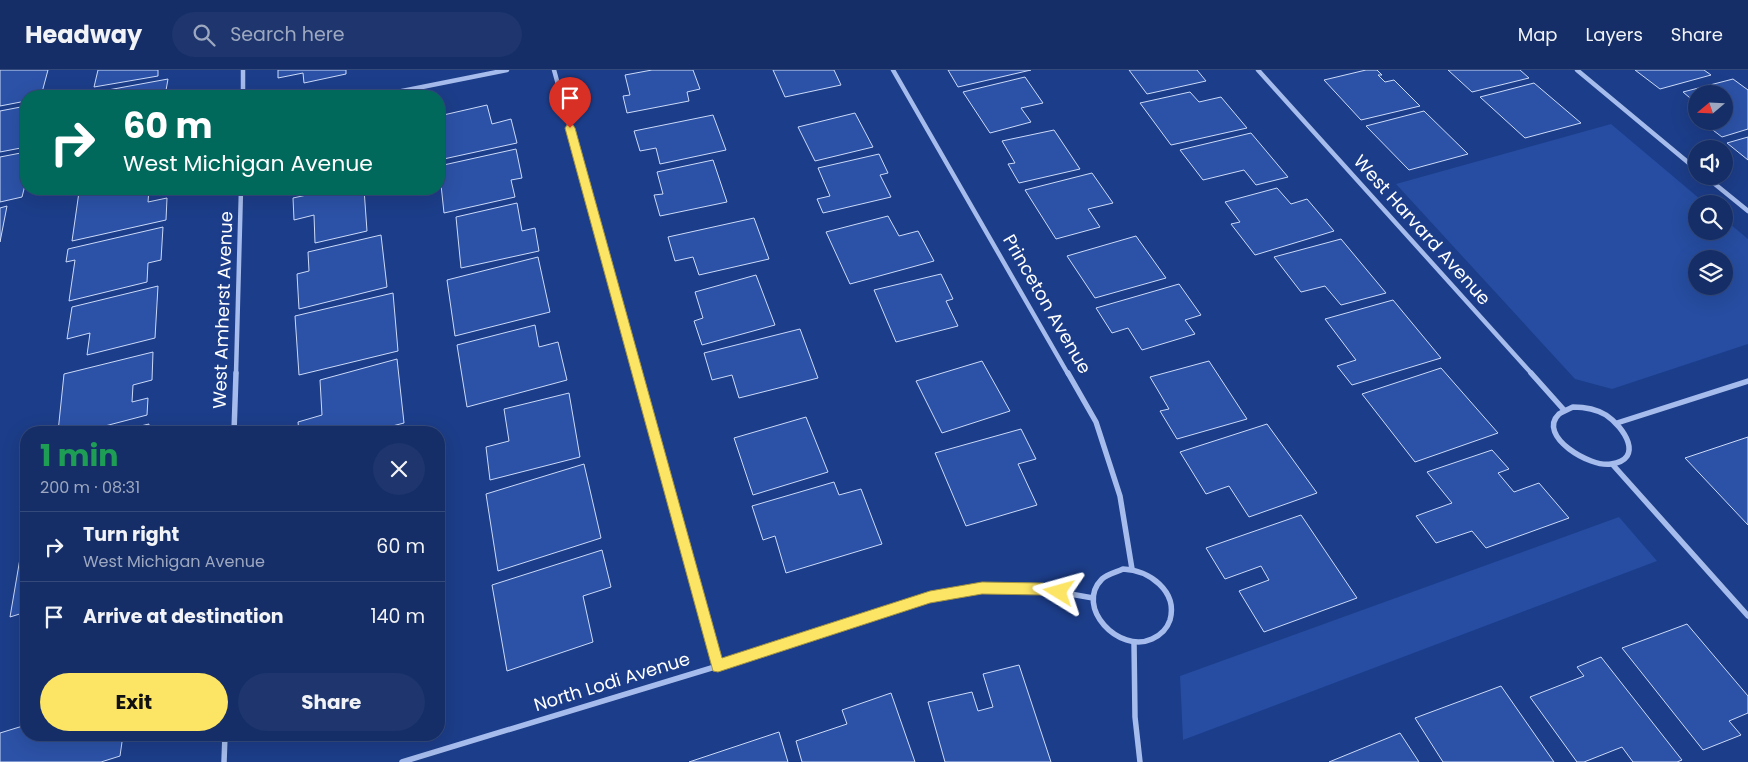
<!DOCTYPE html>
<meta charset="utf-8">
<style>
:root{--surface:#152e67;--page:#1e366d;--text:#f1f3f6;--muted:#9da8c0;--line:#344a7b;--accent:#fce464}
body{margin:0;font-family:Poppins,sans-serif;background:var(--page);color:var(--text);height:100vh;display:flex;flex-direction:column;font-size:19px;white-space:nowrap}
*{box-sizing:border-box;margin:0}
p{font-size:16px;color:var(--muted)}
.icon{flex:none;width:28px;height:28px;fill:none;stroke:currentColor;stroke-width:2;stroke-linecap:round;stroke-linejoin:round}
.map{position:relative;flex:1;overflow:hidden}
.side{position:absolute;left:20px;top:356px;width:425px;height:315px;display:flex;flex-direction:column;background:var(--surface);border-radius:20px;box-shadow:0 5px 20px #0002,0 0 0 1px var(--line)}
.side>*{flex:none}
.banner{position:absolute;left:20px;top:20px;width:425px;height:105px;border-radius:20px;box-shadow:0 5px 20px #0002,0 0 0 1px var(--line);background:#00695c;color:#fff;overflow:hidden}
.needle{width:32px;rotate:251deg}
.tools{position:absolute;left:1688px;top:15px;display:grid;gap:10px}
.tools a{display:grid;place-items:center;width:45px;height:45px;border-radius:50%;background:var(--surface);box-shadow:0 5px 20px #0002,0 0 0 1px var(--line);font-size:25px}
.pin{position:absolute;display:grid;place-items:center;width:42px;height:42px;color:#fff;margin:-51px -21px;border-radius:50% 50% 50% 0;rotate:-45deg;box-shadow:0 0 5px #0007}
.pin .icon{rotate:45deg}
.me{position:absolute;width:55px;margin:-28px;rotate:278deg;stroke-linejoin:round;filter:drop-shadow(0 0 4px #0008)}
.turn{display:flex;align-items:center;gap:18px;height:105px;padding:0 20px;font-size:22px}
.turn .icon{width:65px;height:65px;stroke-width:2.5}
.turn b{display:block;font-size:35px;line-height:42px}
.round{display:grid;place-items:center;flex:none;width:52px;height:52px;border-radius:26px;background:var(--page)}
.head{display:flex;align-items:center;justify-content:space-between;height:85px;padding:0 20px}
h1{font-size:30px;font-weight:700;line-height:38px;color:#1e9e55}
.button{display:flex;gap:10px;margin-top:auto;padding:10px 20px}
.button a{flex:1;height:58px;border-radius:30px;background:var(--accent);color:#111;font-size:20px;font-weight:700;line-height:58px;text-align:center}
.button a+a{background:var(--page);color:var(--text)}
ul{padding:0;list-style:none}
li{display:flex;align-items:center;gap:15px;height:70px;padding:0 20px;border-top:1px solid var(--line)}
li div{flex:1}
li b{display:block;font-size:19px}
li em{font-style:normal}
header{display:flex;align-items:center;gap:30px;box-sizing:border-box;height:70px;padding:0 25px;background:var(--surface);border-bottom:1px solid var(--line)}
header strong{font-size:24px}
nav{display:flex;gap:28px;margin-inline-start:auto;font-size:18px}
.search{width:350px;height:45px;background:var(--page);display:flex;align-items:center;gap:12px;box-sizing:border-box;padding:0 18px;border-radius:28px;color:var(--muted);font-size:19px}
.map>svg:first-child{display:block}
</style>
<header>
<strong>Headway</strong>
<div class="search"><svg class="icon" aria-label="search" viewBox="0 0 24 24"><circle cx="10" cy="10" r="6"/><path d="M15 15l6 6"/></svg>Search here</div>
<nav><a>Map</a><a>Layers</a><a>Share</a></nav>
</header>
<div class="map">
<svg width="1748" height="692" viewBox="0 0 1748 692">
<rect width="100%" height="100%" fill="#1c3d89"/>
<g fill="#264da1" fill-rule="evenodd">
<path d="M1611,54L1706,134H1696V161H1724V149L1748,169V274L1612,319L1575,309L1396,114ZM1696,189H1724V216H1696Z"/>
<path d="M1619,447L1657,491L1183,670L1180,606Z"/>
</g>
<g fill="#2c52a7" stroke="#cbdaf9">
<path d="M0,0H48L41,26H26V31L0,36Z"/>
<path d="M98,0H158V6L94,17Z"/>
<path d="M278,0H346V4L304,13L303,3L278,8Z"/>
<path d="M652,0H693L700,19L687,22L689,31L627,43L623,26L630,25L625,5Z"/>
<path d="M773,0H834L841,15L785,27Z"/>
<path d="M948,0H1031L958,17Z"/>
<path d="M1129,0H1197L1206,11L1147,24Z"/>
<path d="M1366,0H1377L1382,5H1378L1385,12L1394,10L1420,36L1361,50L1324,10Z"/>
<path d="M1448,0H1520L1529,8L1472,22Z"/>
<path d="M1635,0H1704L1711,5L1660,19Z"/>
<path d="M1025,7L1043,33L1021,38L1031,52L990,63L963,22Z"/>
<path d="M168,9L165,26H107L108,20Z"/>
<path d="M1733,9L1748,20V59L1722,67L1701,51H1724V24H1696V33L1683,22Z"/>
<path d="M1534,13L1581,53L1525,68L1480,27Z"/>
<path d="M1190,22L1199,32L1221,27L1247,58L1171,75L1140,33Z"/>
<path d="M487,35L492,54L511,49L517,73L439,90V46Z"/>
<path d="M26,36V77L0,82V41Z"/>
<path d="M1424,41L1468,84L1409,100L1366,56Z"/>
<path d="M855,43L873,77L815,91L798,57Z"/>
<path d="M713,45L726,80L660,94L656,78L640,81L634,61Z"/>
<path d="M1054,60L1080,99L1019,113L1008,94L1015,93L1002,71Z"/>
<path d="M1251,63L1288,107L1256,115L1244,100L1203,110L1180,80Z"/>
<path d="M1748,67V90L1727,73Z"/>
<path d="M516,79L522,108L511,110L515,127L444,143L439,96Z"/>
<path d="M26,82V111L22,127L0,132V87Z"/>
<path d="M879,84L888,103L880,105L891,127L823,143L817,129L830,126L818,98Z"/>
<path d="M713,90L727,132L660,146L654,125L663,124L657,102Z"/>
<path d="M1092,103L1113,133L1088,139L1100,157L1056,169L1025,120Z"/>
<path d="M1277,118L1291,134L1307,129L1334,161L1255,185L1231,154L1240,152L1225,132Z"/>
<path d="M93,119H149L148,132L167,128L166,150L72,171L79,122Z"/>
<path d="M334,119H364L367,161L315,173L314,145L294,150L293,128Z"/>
<path d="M517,133L522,161L535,158L539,181L461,198L456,147Z"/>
<path d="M7,136L0,172V138Z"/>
<path d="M888,146L899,166L918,161L934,191L850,214L826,162Z"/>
<path d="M754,148L769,189L699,205L693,187L675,191L668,167Z"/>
<path d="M163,157L161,190L148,193L147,212L69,231L75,190L66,192L68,179Z"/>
<path d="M381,165L387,217L299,239L297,204L309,201L308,182Z"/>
<path d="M1136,166L1166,208L1095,228L1067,186Z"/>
<path d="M1341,169L1386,223L1341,235L1325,216L1301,222L1274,187Z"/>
<path d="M538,187L550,242L455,266L447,210Z"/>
<path d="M941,204L953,229L946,231L958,256L896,272L874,220Z"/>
<path d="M756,205L775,255L702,275L694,251L703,248L695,222Z"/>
<path d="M1179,214L1201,245L1185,250L1195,264L1142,280L1128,258L1112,263L1096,238Z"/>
<path d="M158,216L155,268L87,285L90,263L67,269L72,237Z"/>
<path d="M393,223L398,281L299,305L295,246Z"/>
<path d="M1393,230L1441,288L1352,315L1337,296L1356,290L1325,249Z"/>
<path d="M535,255L539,277L558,272L567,310L467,337L457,275Z"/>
<path d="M800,259L818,308L739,328L732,305L712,310L704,283Z"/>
<path d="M153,282L152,310L133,315L132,332L148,328L147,345L82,362H58L64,304Z"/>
<path d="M397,289L404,353L369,362H299L298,352L322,345L320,310Z"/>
<path d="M982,291L1010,341L942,363L916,311Z"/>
<path d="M1209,291L1247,349L1177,369L1160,341L1169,339L1150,307Z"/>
<path d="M1441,298L1498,363L1415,392L1362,324Z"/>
<path d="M569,323L580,387L490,410L486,377L509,371L504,339Z"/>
<path d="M806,347L828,402L753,425L734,368Z"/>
<path d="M149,354L148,362H115Z"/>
<path d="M1267,354L1317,423L1249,447L1229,416L1206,424L1180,382Z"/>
<path d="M1021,359L1036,389L1018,394L1037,435L966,456L935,383Z"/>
<path d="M1748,367V455L1685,388Z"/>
<path d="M1492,380L1509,399L1498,403L1514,422L1539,413L1569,448L1486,478L1472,461L1436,473L1416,446L1452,433L1427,402Z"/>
<path d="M584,394L601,468L498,501L486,424Z"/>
<path d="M834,412L839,425L861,419L882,474L786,503L775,466L763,470L752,436Z"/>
<path d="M1301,445L1357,528L1264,562L1239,521L1269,510L1261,496L1225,509L1206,478Z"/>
<path d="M26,464V542L10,547L24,465Z"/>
<path d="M602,480L611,517L583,526L593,572L507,601L492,515Z"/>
<path d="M1687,554L1748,626V643L1729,651L1741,665L1703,680L1622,578Z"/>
<path d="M1601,587L1682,690L1677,692H1633L1622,677L1584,692H1577L1530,627L1584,606L1577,597Z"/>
<path d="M1019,595L1051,692H945L928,632L972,622L978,641L993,637L983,604Z"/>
<path d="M26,612V643L21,644Z"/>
<path d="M1501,616L1554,692H1443L1415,648Z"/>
<path d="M891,623L915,692H802L796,671L847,654L842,640Z"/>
<path d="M26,655V665H123L120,686L101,692H0V663Z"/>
<path d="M779,662L788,692H689Z"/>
<path d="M1400,663L1419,692H1329Z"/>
</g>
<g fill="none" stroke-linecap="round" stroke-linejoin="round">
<g stroke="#a6bcec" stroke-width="4.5">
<path d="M243,0V26"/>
<path d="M554,0L638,304"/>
<path d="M893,0L1068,304"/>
<path d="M1258,0L1532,304"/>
<path d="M1577,0L1696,99"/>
<path d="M377,26L507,0"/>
<path d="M1705,106L1748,141"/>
<path d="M236,304L241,119"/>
</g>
<g stroke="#a6bcec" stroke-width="5.5">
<path d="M637,303L718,596"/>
<path d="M1068,303L1096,352L1120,426L1132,499"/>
<path d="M1531,303L1564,340"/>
<path d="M1573,337C1584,337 1596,339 1606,345C1624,357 1645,389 1611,394C1591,398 1536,366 1559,344C1563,341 1569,339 1573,337Z"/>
<path d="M1617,353L1748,311"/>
<path d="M234,362L236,303"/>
<path d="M1613,395L1748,546"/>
<path d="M1123,499C1149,500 1178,521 1170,550C1167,559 1161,565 1152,569C1119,584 1074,537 1102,509C1107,504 1117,502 1123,499Z"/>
<path d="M1134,572L1135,647L1140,692"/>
<path d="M224,692L225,665"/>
<path d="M402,692L718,596L930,527L983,518L1042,519L1093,528"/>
</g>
</g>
<path fill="#fce464" stroke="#a49441" d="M567,55H573L575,58L722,588L930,521L982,512L1042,513L1064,518L1066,522L1064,526L1059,528L1042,525L982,524L930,533L718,602L713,601L565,58Z"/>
<g text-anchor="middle" stroke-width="5" stroke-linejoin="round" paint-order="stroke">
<g font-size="18" fill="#fff" stroke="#1c3d89">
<text transform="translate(1422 160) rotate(48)" y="6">West Harvard Avenue</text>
<text transform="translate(1047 234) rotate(60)" y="6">Princeton Avenue</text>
<text transform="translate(223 240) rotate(-88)" y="6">West Amherst Avenue</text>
<text transform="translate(612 612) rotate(-17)" y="6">North Lodi Avenue</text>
</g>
</g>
</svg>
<div class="tools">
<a><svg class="needle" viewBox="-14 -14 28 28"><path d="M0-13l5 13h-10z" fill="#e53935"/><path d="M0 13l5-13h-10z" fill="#9da8c0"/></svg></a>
<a><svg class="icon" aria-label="sound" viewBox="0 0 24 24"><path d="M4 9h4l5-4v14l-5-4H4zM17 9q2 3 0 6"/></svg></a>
<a><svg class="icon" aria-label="search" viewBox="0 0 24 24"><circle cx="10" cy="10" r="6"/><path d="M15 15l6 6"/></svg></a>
<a><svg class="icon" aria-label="layers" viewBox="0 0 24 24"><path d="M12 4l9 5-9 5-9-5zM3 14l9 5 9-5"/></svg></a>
</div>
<div class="pin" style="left:570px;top:58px;background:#d93025"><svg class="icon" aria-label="arrive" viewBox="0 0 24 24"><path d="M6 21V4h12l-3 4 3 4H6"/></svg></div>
<svg class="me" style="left:1059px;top:522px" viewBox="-20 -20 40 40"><path d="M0-17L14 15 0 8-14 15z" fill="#fce464" stroke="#fff" stroke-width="4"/></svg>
<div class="banner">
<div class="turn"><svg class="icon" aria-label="right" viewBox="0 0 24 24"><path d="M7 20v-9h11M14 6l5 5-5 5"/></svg><div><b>60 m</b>West Michigan Avenue</div></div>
</div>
<section class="side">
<div class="head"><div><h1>1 min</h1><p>200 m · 08:31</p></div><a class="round"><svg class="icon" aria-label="close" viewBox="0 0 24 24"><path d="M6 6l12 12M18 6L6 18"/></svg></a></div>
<ul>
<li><svg class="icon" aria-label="right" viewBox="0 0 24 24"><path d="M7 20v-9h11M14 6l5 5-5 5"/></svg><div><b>Turn right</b><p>West Michigan Avenue</p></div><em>60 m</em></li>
<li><svg class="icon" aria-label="arrive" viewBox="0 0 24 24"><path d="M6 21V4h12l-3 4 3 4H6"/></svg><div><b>Arrive at destination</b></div><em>140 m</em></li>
</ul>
<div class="button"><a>Exit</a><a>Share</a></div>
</section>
</div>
